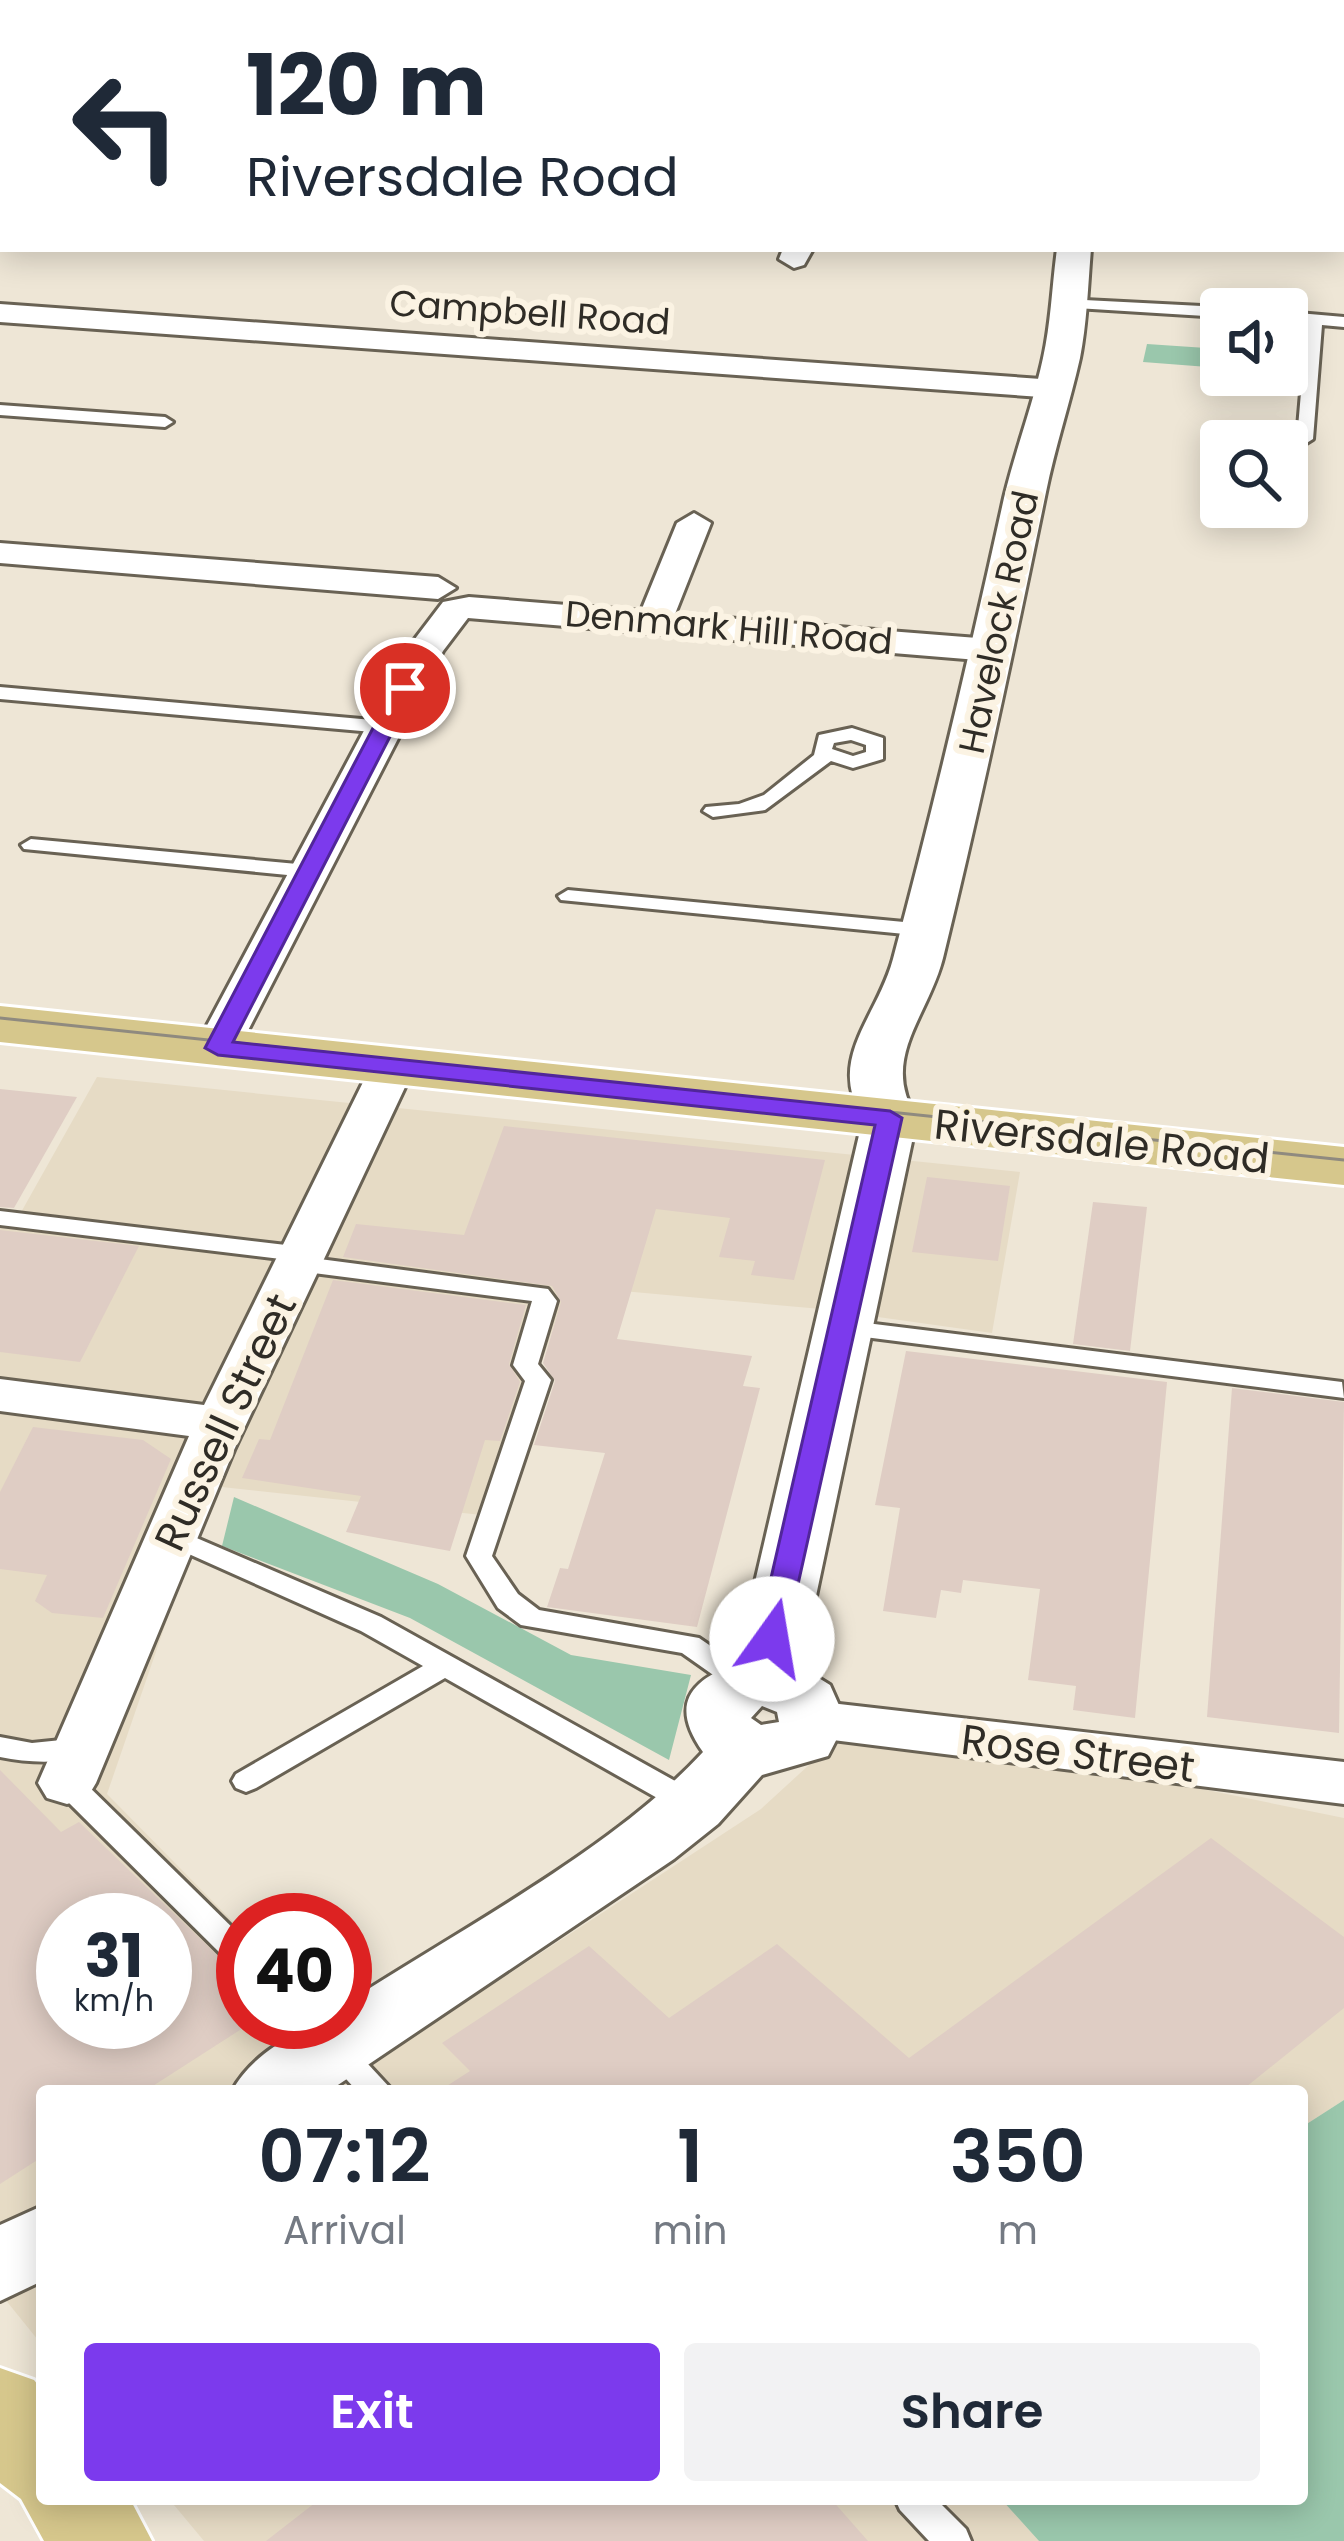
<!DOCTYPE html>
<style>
:root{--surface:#fff;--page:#f2f2f3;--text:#1f2937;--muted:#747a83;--accent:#7c3aed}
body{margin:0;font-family:Poppins,sans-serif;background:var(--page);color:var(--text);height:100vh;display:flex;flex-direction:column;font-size:45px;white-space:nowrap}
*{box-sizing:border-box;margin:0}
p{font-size:39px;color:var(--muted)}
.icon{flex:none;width:66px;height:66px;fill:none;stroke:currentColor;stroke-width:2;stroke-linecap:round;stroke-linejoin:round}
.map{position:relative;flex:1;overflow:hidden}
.sheet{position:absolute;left:36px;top:2085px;width:1272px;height:420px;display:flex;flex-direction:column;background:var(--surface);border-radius:12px;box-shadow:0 6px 30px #0003}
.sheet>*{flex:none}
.top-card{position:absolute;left:0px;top:0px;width:1344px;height:252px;box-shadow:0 6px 30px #0003;background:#fff;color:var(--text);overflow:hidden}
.buttons{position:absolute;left:1200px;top:288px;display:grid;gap:24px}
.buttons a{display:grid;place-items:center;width:108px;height:108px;border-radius:12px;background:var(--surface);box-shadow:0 6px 30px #0003;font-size:60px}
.speed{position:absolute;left:36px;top:1893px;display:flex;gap:24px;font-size:60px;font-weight:700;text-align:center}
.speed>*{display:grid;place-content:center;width:156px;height:156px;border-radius:50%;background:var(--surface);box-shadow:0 6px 30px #0003;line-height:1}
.speed small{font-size:30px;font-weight:400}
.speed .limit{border:18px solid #d22;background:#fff;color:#111}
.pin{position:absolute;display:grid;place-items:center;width:102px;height:102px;color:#fff;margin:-51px;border:6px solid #fff;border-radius:50%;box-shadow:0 3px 12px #0007}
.me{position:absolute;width:132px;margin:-66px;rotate:13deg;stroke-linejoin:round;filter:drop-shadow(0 0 9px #0008)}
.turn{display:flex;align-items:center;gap:42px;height:252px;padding:0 48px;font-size:54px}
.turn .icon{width:156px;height:156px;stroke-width:2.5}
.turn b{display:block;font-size:84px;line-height:102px}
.eta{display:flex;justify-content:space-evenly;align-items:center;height:204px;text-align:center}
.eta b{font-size:72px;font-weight:600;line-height:84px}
.button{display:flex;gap:24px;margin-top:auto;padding:24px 48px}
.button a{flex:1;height:138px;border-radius:12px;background:var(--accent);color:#fff;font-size:48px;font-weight:600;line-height:138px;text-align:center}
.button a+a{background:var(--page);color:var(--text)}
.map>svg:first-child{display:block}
</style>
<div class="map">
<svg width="1344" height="2541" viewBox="0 0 1344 2541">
<rect width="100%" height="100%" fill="#eee6d6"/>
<g fill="#e6dbc5" fill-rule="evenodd">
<path d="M97,1077L1020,1172L992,1333L821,1309L567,1286L491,1516L213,1486L107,1794L243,1932V2022H332L373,2063L761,1809L859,1719L1344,1818V2100L1302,2127V2091H42V2345L0,2293V1222L15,1223ZM63,1920H165V2022H63Z"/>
<path d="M169,2499H1001L1039,2541H204Z"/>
</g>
<g fill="#9ac7ac">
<path d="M1147,344L1221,349V368L1143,362Z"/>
<path d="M234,1497L438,1584L571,1655L691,1675L669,1760L410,1618L222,1546Z"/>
<path d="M1344,2100V2541H1039L1001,2499H1302V2127Z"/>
</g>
<g fill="#dfcdc4" fill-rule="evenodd">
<path d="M0,1089L77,1097L14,1208L0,1207Z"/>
<path d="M504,1126L825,1160L794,1280L751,1275L755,1261L719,1257L730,1218L656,1209L617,1339L752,1356L743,1386L760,1388L697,1627L547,1607L560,1568L568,1569L605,1453L534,1445L555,1381L543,1363L561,1302L552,1286L343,1257L356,1224L464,1235Z"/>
<path d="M927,1177L1010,1186L998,1261L912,1252Z"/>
<path d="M1093,1202L1147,1207L1130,1351L1073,1344Z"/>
<path d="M0,1230L139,1246L80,1362L0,1352Z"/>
<path d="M333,1280L526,1305L509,1364L520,1382L500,1441L485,1440L450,1551L346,1532L361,1496L242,1478L259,1439L270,1440Z"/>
<path d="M906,1351L1167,1382L1135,1718L1073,1710L1076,1686L1028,1680L1040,1589L963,1580L961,1593L941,1590L936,1618L883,1611L900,1508L875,1505Z"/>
<path d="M1232,1388L1344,1402L1339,1733L1207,1717Z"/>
<path d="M33,1427L143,1440L171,1459L103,1618L52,1613L35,1601L47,1575L0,1569V1492Z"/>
<path d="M0,1770L61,1832L79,1822L243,1980V2028L145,2091H42V2157L0,2184ZM63,1920H165V2022H63Z"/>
<path d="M1211,1838L1344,1937V2008L1241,2091H439L470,2071L442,2043L589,1946L669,2018L777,1944L909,2058Z"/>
<path d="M320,2499H831L868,2541H266Z"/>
</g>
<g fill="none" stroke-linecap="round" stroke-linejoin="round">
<g stroke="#696254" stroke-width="6">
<g id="service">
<path d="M3,163V173L0,174V164Z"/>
<path d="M1065,299L1221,307L1226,309H1221V317L1060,307V301Z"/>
<path d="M1287,312L1344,317V327L1322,325L1313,439L1305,444L1297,439L1307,323L1287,322Z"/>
<path d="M0,405L165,417L173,422L165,427L0,415Z"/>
<path d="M0,687L384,721L393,727L384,733L0,699Z"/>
<path d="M852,728L883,738V759L853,768L831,761L765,810L713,817L703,811L706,807L739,804L764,795L814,755L819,735ZM851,740L866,745V752L853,756L832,749L834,743Z"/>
<path d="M31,839L308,865L318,871L308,877L24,849L21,845Z"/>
<path d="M568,890L925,924L935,930L925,936L561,900L558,896Z"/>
<path d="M0,1211L303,1247L311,1249L315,1254L312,1258L548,1289L557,1301L538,1364L551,1380L492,1556L518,1594L539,1610L699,1638L756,1677L760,1684L756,1691H736L682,1653L521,1625L498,1608L466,1556L525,1381L513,1365L532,1301L298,1271L290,1269L286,1264L289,1260L0,1225Z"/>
<path d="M842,1320L1342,1382L1344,1398L833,1333L830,1328Z"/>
<path d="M171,1527L381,1617L702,1796L706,1804L702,1812L692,1815L682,1812L445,1678L256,1788L246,1792L236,1788L232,1781L236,1774L423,1666L361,1631L162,1542L158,1536L162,1530Z"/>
<path d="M0,1737L32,1743L81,1738L91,1741L95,1748L91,1755C61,1764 30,1763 0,1757Z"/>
<path d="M67,1772L77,1775L243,1938V1969L232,1965L57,1791L53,1783L57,1775Z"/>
<path d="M294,2022H329L393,2091H357Z"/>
<path d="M895,2499H936L966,2529L971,2541H929L900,2510Z"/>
</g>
</g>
<g stroke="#696254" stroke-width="6">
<g id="minor">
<path d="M747,0H821L823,3H749Z"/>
<rect x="1341" y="25" width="3" height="16"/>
<path d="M783,249H813L804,265L794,268L779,259Z"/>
<path d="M0,304L1055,380L1071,389L1055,398L0,322Z"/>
<path d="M694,513L711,523L675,614L990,639L1008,650L990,661L468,618L443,651L239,1048L233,1057H201L195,1048L408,648L443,602L469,597L641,611L677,523Z"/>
<path d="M0,543L438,577L456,588L438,599L0,563Z"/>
<path d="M393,1053L409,1057L415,1066L234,1450L96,1783L87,1798L67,1804L47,1798L38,1783L189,1436L0,1411V1379L204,1405L371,1066L377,1057Z"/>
<path d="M813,1701L1344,1762V1804L793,1735L785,1721L793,1707Z"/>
</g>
</g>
<g stroke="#696254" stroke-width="6">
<g id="tertiary">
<rect x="0" y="65" width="3" height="18"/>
<rect x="1341" y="148" width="3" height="20"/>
<path d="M1057,249H1091C1088,285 1087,323 1080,358C1070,403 1055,447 1046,492C1014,648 981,803 943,958C928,1017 879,1059 917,1118L801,1667L830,1685L846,1721L828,1756L762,1775L718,1824L674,1859L329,2091H232C252,2054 303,2022 345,2022V2004C457,1931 614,1849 703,1752C671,1707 687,1681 736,1664L863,1118C826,1059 877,1018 893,959C934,806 970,653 1004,498C1015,451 1033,405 1043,358C1051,323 1052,285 1057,249ZM762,1706L777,1712L779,1722L761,1725L751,1718Z"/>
<path d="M42,2206V2281L0,2301V2225Z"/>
</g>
</g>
<g stroke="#fff" stroke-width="6">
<g id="primary">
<path d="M0,1006L1344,1147V1185L0,1042Z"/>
<path d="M0,2368L34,2380L42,2390V2499H130L152,2541H44L21,2499L0,2483Z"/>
</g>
</g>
<use href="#service" fill="#fff" fill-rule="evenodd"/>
<use href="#minor" fill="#fff" fill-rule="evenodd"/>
<use href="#tertiary" fill="#fff" fill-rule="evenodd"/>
<use href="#primary" fill="#d6c78c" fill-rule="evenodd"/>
<path stroke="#8f8a7f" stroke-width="3" d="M0,1018L1344,1160"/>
</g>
<path fill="#7c3aed" stroke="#51269a" stroke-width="3" d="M405,682L415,688L233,1042L890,1111L902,1118L784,1647H761L757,1639L875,1125L218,1055L205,1048L394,688Z"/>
<g text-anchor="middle" stroke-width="12" stroke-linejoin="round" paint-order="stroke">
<g font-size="36" fill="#2f2c26" stroke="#fbf3e3">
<text transform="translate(530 312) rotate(4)" y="13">Campbell Road</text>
<text transform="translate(998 622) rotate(-78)" y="13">Havelock Road</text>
<text transform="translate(729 627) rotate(5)" y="13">Denmark Hill Road</text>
</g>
<g font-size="42" fill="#2f2c26" stroke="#fbf3e3">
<text transform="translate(1102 1141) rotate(6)" y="15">Riversdale Road</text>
<text transform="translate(225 1422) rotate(-65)" y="15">Russell Street</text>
<text transform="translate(1078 1753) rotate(7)" y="15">Rose Street</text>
</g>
</g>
</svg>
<div class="buttons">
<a><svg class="icon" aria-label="sound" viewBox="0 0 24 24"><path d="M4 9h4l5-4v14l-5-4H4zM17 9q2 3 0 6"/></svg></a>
<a><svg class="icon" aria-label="search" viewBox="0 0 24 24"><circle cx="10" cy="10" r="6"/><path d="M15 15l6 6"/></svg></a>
</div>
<div class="speed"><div>31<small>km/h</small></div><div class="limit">40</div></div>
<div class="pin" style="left:405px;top:688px;background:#d93025"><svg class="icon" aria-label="arrive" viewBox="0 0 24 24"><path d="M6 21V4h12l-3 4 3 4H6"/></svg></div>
<svg class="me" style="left:772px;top:1639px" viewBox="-20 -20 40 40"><circle r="19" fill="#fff"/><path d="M0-13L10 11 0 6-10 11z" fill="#7c3aed"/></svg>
<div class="top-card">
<div class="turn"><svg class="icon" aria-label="left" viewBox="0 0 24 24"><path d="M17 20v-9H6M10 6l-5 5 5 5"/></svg><div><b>120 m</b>Riversdale Road</div></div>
</div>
<section class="sheet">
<div class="eta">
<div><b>07:12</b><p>Arrival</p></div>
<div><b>1</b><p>min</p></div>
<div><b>350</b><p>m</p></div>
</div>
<div class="button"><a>Exit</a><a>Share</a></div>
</section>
</div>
